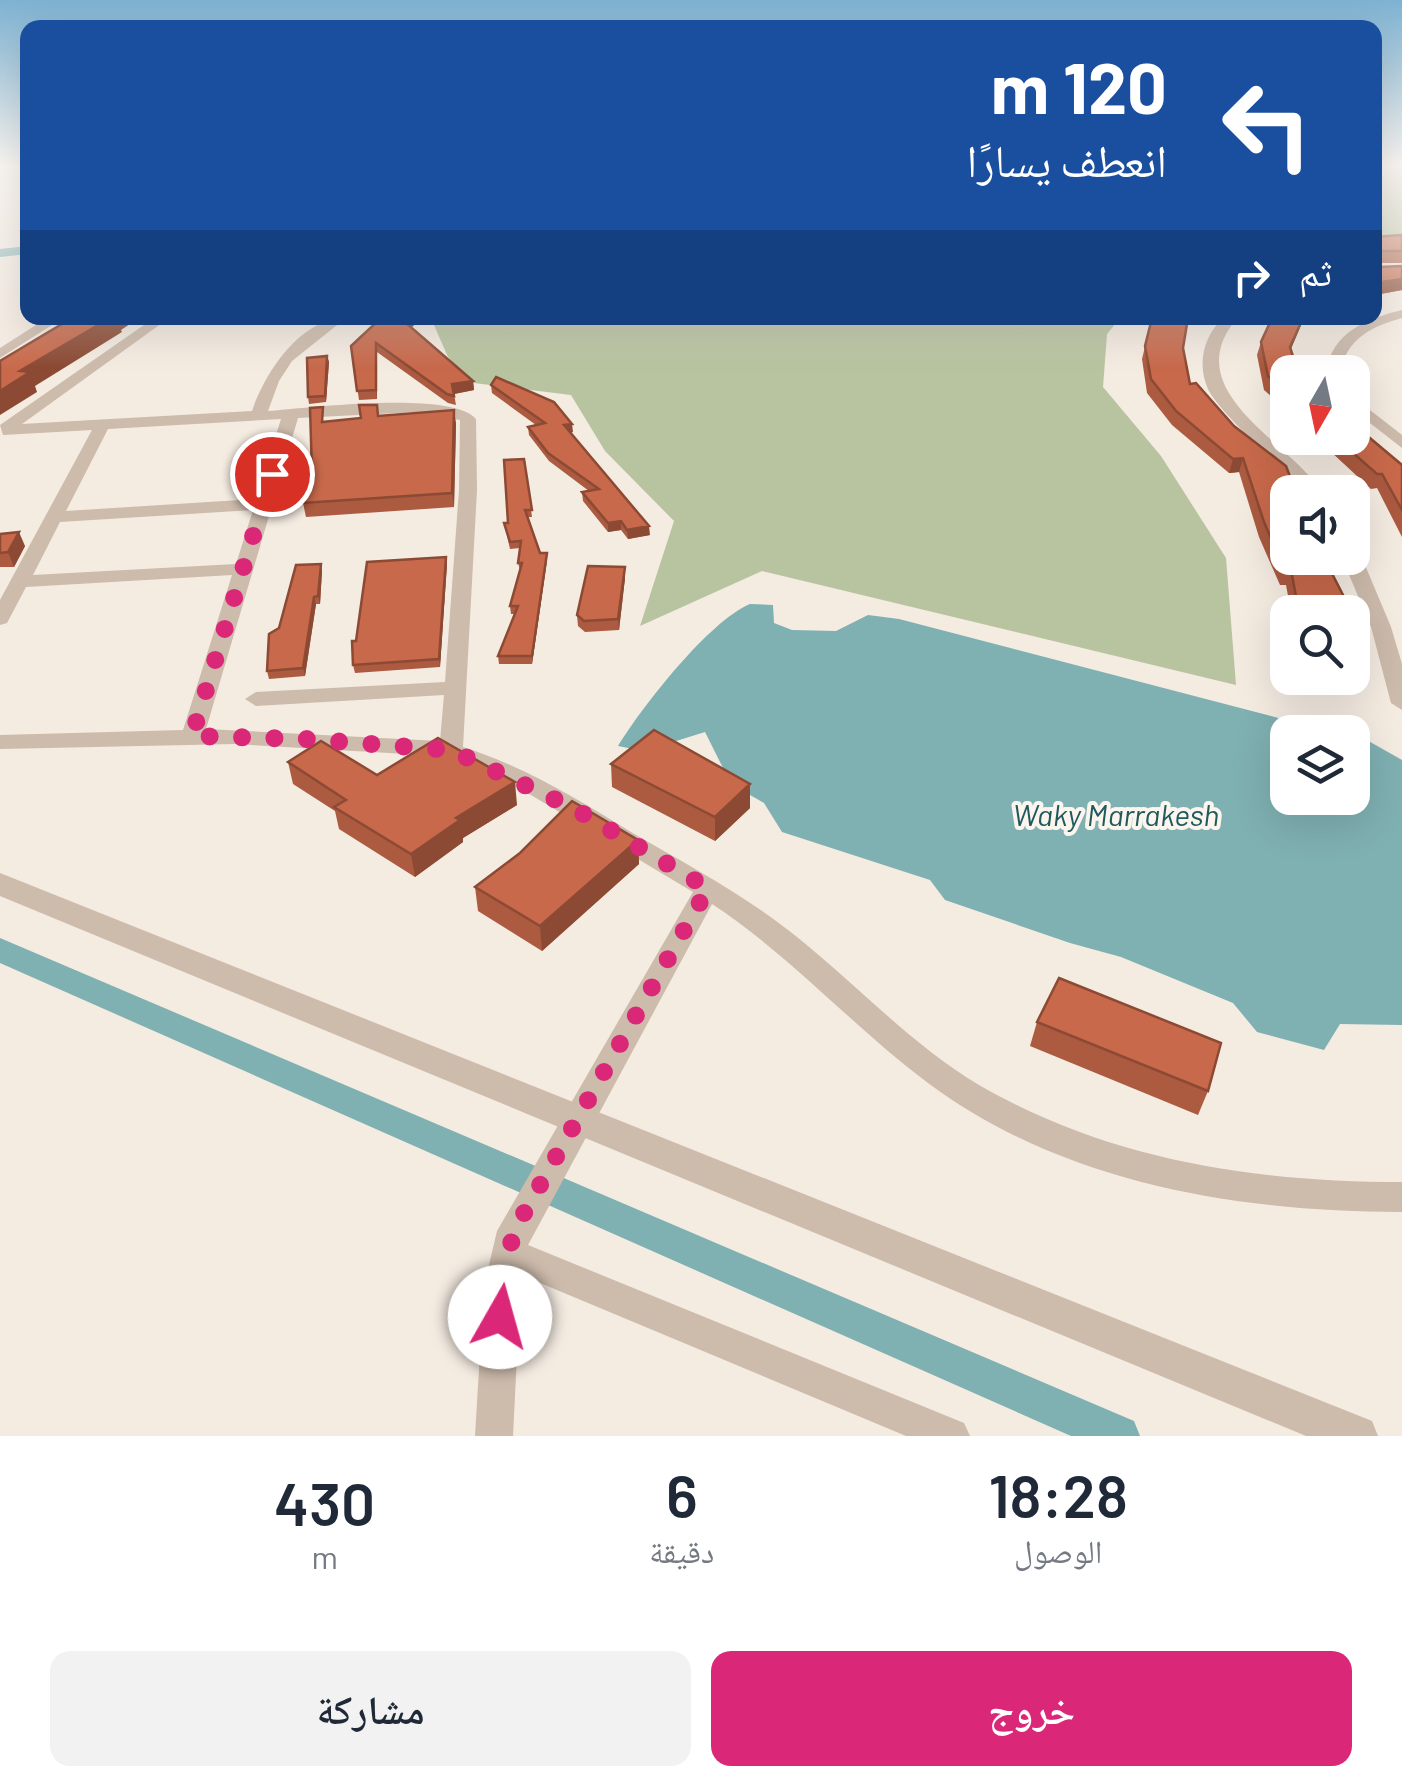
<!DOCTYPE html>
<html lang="ar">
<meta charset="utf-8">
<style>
:root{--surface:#fff;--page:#f2f2f3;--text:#1f2937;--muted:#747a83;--accent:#db2777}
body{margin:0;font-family:Barlow,"Noto Naskh Arabic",sans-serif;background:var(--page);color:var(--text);direction:rtl;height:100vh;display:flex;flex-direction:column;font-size:38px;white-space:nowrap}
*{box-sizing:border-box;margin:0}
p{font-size:32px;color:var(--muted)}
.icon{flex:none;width:55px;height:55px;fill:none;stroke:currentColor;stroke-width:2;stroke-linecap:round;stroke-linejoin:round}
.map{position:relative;height:1436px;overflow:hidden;direction:ltr}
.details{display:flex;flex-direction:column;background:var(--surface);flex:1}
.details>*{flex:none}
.top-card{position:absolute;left:20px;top:20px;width:1362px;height:305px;border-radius:20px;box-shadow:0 10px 40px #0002;direction:rtl;background:#1a4fa0;color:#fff;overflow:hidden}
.needle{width:65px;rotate:189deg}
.fabs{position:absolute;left:1270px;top:355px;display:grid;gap:20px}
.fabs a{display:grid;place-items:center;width:100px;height:100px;border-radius:20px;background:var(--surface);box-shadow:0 10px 40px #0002;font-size:50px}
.pin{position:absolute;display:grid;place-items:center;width:85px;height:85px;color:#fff;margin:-42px;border:5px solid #fff;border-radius:50%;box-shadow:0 2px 10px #0007}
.me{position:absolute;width:110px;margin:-55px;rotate:7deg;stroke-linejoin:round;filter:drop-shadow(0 0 8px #0008)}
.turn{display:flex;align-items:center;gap:35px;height:210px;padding:0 50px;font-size:45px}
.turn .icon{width:130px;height:130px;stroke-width:2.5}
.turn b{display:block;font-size:70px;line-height:85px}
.then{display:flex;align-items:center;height:95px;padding:0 50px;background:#0003;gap:20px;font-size:38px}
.eta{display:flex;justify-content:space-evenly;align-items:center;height:170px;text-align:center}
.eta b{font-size:60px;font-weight:600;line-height:70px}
.button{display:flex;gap:20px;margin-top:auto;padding:20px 50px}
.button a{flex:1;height:115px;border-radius:20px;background:var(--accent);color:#fff;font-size:40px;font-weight:600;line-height:115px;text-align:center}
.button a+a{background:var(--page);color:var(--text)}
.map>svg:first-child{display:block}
</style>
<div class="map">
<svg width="1402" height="1436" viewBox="0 0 1402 1436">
<rect width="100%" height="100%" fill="#f4ebe1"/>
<g fill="#b8c4a0">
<rect x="1375" y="167" width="27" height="72"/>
<path d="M431,318H1120L1107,334L1103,387L1161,456L1226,558L1236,685L762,571L640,626L674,521L605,451L571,395L466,382L447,355Z"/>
</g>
<path fill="#7fb0b2" d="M750,604L773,605L774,623L792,630L836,631L868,615L899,619L1332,732H1288V798H1352L1353,736L1365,739L1402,760V1025L1340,1024L1324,1050L1257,1032L1233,1003L1121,957L1070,943L945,900L930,880L782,832L764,803L731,784L705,732L644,751L618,746C642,707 709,621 750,604Z"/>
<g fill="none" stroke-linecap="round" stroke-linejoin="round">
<g fill="#7fb0b2" fill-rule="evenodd">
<path d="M28,246V254L0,257V249Z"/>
<path d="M0,938L1134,1421L1140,1436H1071L0,963Z"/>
</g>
<g fill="#cdbbac" fill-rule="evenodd">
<path d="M1402,310V318C1370,327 1347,339 1340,372H1326C1332,332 1366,319 1402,310Z"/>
<path d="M47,318H63L0,358V348Z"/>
<path d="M154,318H169L22,424L252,411C265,373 300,318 346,318L292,361L279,381L268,411C308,408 452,390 476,419L477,490L463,747C523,766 577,799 631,832C688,865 746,896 797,937C858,986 912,1045 979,1085C1109,1160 1254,1182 1402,1182V1212C1238,1212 1062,1183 928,1083C853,1027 791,956 712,904L528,1245L964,1423L970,1436H906L521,1275L513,1436H475L484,1286L497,1231L693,892L531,795L487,772L441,756L234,744L0,749V735L183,730L232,575L26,587L7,623L0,625V600L92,430L3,435L0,425ZM418,412L460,420L459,490L445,682L256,692L245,699L256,706L444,695L440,741L206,729L298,418ZM281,419L256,499L66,511L108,429ZM253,510L236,564L33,575L60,522Z"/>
<path d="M1223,318H1237C1176,391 1287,439 1322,492H1305C1284,471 1218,411 1208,389C1197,364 1203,337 1223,318Z"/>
<path d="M1352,396L1402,435V448L1352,409Z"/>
<path d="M1352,552L1362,558L1391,627L1402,664V710L1391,703L1371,627L1342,558H1352Z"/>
</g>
<path fill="#cdbbac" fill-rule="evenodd" d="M0,873L1357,1415L1372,1421L1378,1436H1306L0,896Z"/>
</g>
<g fill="#ac5a40">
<path d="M1402,235V263H1376L1379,267L1402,266V290L1375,295V237Z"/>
<path d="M1152,318L1183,348L1190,384L1288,492L1347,612H1291L1286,585H1280L1259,537L1239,472L1229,473L1172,425L1147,393L1142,359Z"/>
<path d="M417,322L411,328L473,381L474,390L454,394L456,405L448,403L377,352V399L359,400L351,346Z"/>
<path d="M1301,325L1291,349L1288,372V411L1264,390L1257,355L1261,342Z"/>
<path d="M327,356L329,362L326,402L309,404L308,397Z"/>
<path d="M491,385L573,432L570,433L650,535L628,539L621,530L608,532L583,501L582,492L589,491L549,461L529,435L528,427L536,425L492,393Z"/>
<path d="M379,416L456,423L454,507L306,517L303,503L325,422Z"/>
<path d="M1316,438H1352L1402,465V537L1377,488L1371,489Z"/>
<path d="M524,459L532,517H527L540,553H547V560L532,664H499L498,656L515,614H511L510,606L520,570L518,563L520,548L510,549L504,523H508Z"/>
<path d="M0,534L25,546L14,567H0Z"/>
<path d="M447,564L440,667L355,673L353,665L356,641Z"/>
<path d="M625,567V578L619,630L585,632L578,626L577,615Z"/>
<path d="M322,571L320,604H316L305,676L269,679L267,671L279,628Z"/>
<path d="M288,762L377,775L517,805L463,838V842L415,877L339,829L335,811L293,784Z"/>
<path d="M611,764L750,784V808L715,841L612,787Z"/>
<path d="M638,840L639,864L542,951L478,911L475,887Z"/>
<path d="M1037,1022L1208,1091L1198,1115L1030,1046Z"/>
</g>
<g fill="#8c4a34">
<path d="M1402,279V290L1375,295V283Z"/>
<path d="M110,318H139L121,330L122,332L35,386L37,392L0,415V391L20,371Z"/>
<path d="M411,318H416L417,322L407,332L406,323Z"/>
<path d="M1303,318H1315L1301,325L1286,360Z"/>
<path d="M376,343L377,352V399L376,390Z"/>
<path d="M327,356L329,362L326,402L325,396Z"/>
<path d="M473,381L474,390L454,394L452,384Z"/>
<path d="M454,410L456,423L454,507L452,493Z"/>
<path d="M572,424L573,432L564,434V425Z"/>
<path d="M1243,458L1239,472L1229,473L1233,459Z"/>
<path d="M621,521V530L608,532V523Z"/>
<path d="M649,526L650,535L628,539L627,530Z"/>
<path d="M19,532L25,546L14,567L8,552Z"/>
<path d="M547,553V560L532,664V656Z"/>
<path d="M446,557L447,564L440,667L439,659Z"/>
<path d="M321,564L322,571L320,604L318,596Z"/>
<path d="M625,567V578L619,630L618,619Z"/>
<path d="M314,597L316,604L305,676L303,668Z"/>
<path d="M515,782L517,805L463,838V842L415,877L411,854L456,818Z"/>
<path d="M750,784V808L715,841V817Z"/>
<path d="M638,840L639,864L542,951L540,926Z"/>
</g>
<g fill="#c8694b" stroke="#8c4a34" stroke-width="2.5">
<path d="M1402,235V251H1379L1375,263L1379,267L1402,266V279L1375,283V237Z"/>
<path d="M72,318H110L20,371L30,372L0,391V361Z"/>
<path d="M381,318H411L406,323L473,381L452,384L454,396L447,394L376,343V390L357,391L351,346Z"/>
<path d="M1152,318H1188L1183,348L1190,384L1196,383L1234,426L1286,466L1296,492H1288V558H1324L1343,595L1347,612H1299L1291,570H1285L1264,522L1243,458L1233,459L1176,411L1151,379L1145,346Z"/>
<path d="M1272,318H1303L1290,347L1298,372H1288V394L1268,376L1261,342Z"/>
<path d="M327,356L325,396L308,397L307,358Z"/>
<path d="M496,377L554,402L572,424L564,425L649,526L627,530L621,521L608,523L582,492L599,489L548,453L528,427L545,423L491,385Z"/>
<path d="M359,405H377L378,416L454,410L452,493L303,503L301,474L312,473L310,408L323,407L322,422L361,418Z"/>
<path d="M1352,423L1402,465V510L1382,474H1377L1336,438H1352Z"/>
<path d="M524,459L532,510H525L540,553H547L532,656H498L518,606H510L522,563H518L521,541L510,542L504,523H508L504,460Z"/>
<path d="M19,532L8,552L0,553V534Z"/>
<path d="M446,557L439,659L353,665L352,641H356L367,562Z"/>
<path d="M321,564L318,596L314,597L303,668L267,671L269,634L279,628L296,565Z"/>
<path d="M588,566L625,567L618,619L584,621L577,615Z"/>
<path d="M654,730L750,784L715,817L611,764Z"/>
<path d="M438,738L515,782L456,818L460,820L411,854L334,807L346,800L288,762L321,741L377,775Z"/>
<path d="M572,801L638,840L540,926L475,887L520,853Z"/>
<path d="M1059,978L1221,1043L1208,1091L1037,1022Z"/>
</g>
<linearGradient id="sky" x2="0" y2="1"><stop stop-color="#7eb2d2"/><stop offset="0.45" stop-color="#faf6f2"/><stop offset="1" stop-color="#faf6f2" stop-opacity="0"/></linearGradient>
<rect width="1402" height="368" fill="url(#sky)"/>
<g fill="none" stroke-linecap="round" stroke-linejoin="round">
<path stroke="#db2777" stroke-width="18" stroke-dasharray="0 32.4" d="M272,474L192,736L306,739L451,750L575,809L708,888L514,1231L501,1286L500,1317"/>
</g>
<g text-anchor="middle" stroke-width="8" stroke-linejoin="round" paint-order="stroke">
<g font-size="30" font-style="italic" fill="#1f5a5e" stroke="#fbf5ee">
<text x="1116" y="826">Waky Marrakesh</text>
</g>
</g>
</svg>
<div class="fabs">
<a><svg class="needle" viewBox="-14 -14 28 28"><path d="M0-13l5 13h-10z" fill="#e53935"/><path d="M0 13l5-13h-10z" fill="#747a83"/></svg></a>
<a><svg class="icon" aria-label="sound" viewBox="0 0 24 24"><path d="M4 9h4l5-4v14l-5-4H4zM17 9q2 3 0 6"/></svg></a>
<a><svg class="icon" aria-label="search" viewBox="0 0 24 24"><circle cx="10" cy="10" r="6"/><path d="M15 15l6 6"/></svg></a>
<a><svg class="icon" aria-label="layers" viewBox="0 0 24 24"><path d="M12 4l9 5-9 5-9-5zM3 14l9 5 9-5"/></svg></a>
</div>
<div class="pin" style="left:272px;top:474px;background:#d93025"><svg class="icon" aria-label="arrive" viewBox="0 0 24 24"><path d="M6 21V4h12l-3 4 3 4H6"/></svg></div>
<svg class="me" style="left:500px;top:1317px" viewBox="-20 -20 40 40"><circle r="19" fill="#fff"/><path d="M0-13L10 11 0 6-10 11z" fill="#db2777"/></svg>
<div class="top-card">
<div class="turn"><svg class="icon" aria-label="left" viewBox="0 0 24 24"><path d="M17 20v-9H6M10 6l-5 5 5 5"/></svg><div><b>120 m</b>انعطف يسارًا</div></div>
<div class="then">ثم<svg class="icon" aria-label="right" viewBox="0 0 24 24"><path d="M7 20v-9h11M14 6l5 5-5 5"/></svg></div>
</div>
</div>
<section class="details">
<div class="eta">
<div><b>18:28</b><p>الوصول</p></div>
<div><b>6</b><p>دقيقة</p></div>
<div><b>430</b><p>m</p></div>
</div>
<div class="button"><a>خروج</a><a>مشاركة</a></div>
</section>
